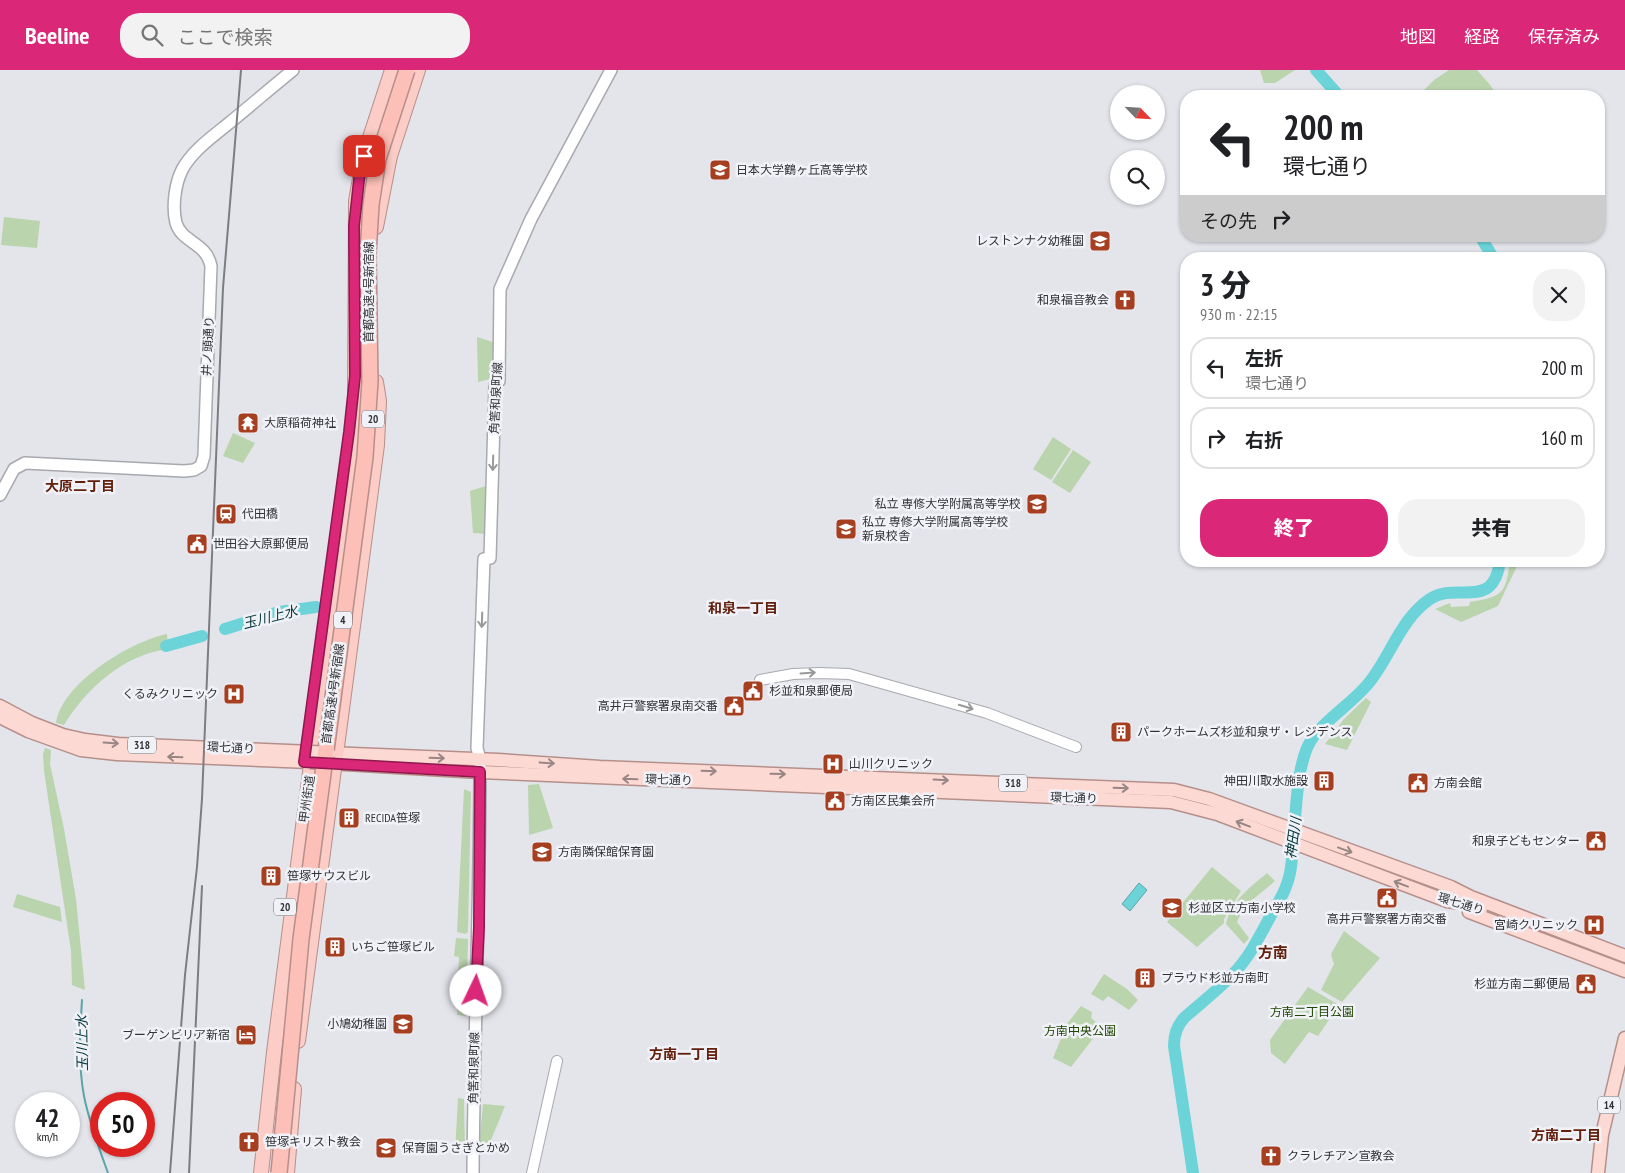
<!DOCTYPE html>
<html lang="ja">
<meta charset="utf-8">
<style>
:root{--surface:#fff;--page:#f2f2f2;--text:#202124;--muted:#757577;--line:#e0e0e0;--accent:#db2777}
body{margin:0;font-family:"PT Sans Narrow","Noto Sans JP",sans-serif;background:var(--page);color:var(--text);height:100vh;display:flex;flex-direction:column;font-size:19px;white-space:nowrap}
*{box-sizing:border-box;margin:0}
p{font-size:16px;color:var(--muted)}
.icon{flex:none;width:28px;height:28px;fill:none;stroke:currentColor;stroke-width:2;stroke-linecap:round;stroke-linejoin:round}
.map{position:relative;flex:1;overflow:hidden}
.side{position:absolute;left:1180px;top:182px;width:425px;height:315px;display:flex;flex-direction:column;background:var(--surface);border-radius:20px;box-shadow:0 1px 4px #0004}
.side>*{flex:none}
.hud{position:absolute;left:1180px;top:20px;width:425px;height:152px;border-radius:20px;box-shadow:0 1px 4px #0004;background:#fff;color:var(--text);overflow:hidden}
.needle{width:32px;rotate:115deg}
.controls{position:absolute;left:1110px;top:15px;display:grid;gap:10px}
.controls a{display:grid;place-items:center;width:55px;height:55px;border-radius:50%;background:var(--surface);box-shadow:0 1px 4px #0004;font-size:25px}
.speed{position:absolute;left:15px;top:1022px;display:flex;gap:10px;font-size:25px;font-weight:700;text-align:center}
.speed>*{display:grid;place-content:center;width:65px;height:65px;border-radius:50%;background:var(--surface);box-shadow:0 1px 4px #0004;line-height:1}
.speed small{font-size:12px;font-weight:400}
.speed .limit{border:8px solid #d22;background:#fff;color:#111}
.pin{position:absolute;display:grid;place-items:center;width:42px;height:42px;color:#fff;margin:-21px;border-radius:10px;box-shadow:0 2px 8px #0006}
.me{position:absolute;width:55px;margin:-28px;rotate:3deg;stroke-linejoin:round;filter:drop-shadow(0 0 4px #0008)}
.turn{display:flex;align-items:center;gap:18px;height:105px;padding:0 20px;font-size:22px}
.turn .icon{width:65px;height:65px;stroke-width:2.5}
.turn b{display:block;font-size:35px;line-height:42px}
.then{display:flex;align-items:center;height:48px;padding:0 20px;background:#0003;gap:10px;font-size:19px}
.round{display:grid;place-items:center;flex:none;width:52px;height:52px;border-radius:20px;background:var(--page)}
.headline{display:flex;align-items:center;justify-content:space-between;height:85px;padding:0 20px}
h1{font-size:30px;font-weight:800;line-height:38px}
.primary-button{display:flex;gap:10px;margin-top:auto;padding:10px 20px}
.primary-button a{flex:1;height:58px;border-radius:20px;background:var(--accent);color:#fff;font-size:20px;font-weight:800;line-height:58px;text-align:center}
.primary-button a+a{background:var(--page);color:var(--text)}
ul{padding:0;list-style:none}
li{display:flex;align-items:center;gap:15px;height:62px;margin:0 10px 8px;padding:0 10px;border:2px solid var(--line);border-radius:20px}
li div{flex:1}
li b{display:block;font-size:19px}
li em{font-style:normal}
header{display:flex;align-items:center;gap:30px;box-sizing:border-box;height:70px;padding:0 25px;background:var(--accent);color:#fff}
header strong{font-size:24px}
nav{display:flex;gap:28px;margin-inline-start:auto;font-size:18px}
.search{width:350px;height:45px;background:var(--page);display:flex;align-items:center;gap:12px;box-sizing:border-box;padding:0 18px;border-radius:20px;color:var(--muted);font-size:19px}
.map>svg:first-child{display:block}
</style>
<header>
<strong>Beeline</strong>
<div class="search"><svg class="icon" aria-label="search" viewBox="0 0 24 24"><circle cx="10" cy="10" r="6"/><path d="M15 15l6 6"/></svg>ここで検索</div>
<nav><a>地図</a><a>経路</a><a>保存済み</a></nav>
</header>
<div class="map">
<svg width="1625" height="1103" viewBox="0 0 1625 1103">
<rect width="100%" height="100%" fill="#e3e5eb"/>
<g fill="#bad4ae">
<path d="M1260,0H1295L1275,13H1264Z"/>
<path d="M1449,0H1477L1491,16L1497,26H1418L1434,10Z"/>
<path d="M4,147L40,151L37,178L1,175Z"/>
<path d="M477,267L496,273L494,308L478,312Z"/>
<path d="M233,363L255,373L243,393L223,386Z"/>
<path d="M1053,367L1071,379L1051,410L1033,399Z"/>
<path d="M1073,380L1091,392L1070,423L1052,412Z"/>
<path d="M489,415L488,464L473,463L470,421Z"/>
<path d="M1509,496H1517L1498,536L1461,552L1435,539L1450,533L1451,537L1469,536L1470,532C1498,527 1506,526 1509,496Z"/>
<path d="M167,564L168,579C123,585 87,618 64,655L56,653C62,613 131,571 167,564Z"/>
<path d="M1366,628L1371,632L1347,680L1325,674L1344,649Z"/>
<path d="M45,678L51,680L50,694L64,759L76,829L85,920L72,915L71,881L44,701L43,684Z"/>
<path d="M539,714L553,758L529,765L528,715Z"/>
<path d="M464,719L471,722L468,862L465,864L457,862Z"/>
<path d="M1212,797L1241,821L1224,849V853L1197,877L1167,852Z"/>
<path d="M1267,803L1275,811L1244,837L1237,852L1249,868L1244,874L1226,854C1231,831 1250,817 1267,803Z"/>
<path d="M17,824L60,837L62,852L13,837Z"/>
<path d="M1344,861L1380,888L1342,932L1321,920L1334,894L1331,884Z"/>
<path d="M456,868L468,869L466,946L457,945L459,887L454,886Z"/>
<path d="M1104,904L1127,919L1138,930L1129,940L1108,926L1103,931L1091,924Z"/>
<path d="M1308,917L1339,935L1318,966L1309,962L1285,994L1271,983L1270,970Z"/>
<path d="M1081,936L1092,942L1091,948L1102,957L1071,997L1053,988L1067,954Z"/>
<path d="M458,1028L464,1029L465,1082H455Z"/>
<path d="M483,1034L505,1036L489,1075H479Z"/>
</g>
<path fill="#6cd4d9" stroke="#5ba4a8" d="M1139,813L1147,820L1130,841L1122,834Z"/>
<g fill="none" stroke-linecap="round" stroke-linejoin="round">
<path stroke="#5ba4a8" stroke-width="2" d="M82,930C80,962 78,994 84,1026C89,1052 99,1078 108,1103"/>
<g stroke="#6cd4d9" stroke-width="12">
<path d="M1316,0L1339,26"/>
<path d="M1480,166L1494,189"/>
<path d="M225,559L279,542L316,537"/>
<path d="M166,576L202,566"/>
<path d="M1193,1103L1174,976C1174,964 1177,955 1185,947C1201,933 1218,920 1233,904C1249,888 1259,867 1270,847C1278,833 1287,819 1290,803C1297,768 1292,693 1314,666C1329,647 1352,633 1368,614C1390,588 1400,549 1430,529C1457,511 1493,542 1500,491"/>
</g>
<g stroke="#a8a9af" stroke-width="12">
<g id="tertiary">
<path d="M760,610L793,604L819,603L849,604L987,643L1076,677"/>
<path d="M532,1103L557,991"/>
</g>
</g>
<g stroke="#a8a9af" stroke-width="14">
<g id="secondary">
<path d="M0,425L14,399L25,393L184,401L194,400L201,396L204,386L211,196C206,172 182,173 176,153C172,137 175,114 182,100C192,81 212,67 228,54C250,36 271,18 293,0"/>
<path d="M473,1103C474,965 480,827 480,689L477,678L484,489L490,488L495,315L499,311L500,219L531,149L611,0"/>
</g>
</g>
<g stroke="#b68f8a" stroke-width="15">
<g id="primary">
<path d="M0,636L32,653L63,665L85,670L118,674L312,682"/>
<path d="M0,647L28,661L81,680L117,684L310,692"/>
<path d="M329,683L498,690L600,697L1174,720L1209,729L1451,817L1471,827L1625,886"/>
<path d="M328,693L480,702L1171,732L1217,744L1447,831L1468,834L1481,839"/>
<path d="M1469,842L1625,901"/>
<path d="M1598,1103L1602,1065L1625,968"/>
</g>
</g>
<g stroke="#b68f8a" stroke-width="16">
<g id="trunk">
<path d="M376,157L390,86L418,0"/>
<path d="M298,971L377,375L379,331L376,312"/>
<path d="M261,1103L274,982L350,391L355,335L356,131L364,86L392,0"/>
<path d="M287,1103L294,1019"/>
</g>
</g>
<use href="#tertiary" stroke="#fff" stroke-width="10"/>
<use href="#secondary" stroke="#fff" stroke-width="11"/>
<use href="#primary" stroke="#fdd9d4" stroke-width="12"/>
<use href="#trunk" stroke="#fcccc6" stroke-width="14"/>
<g stroke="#7c7d81" stroke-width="2">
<path d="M170,1103L185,905L197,797L202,729L223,218L241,0"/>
<path d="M189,1103L202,816"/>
</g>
<g stroke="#b68f8a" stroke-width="15" stroke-linecap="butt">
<g id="primary-bridge">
<path d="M312,682L329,683"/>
<path d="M310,692L328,693"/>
</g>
</g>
<g stroke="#b68f8a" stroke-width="18" stroke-linecap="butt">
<path id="motorway-bridge" d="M279,1103L301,869L365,387L370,311L368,184L371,135L378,89L407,0"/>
</g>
<use href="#primary-bridge" stroke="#fdd9d4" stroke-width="12"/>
<use href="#motorway-bridge" stroke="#fcc0b8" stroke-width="15"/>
</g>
<defs><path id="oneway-shaft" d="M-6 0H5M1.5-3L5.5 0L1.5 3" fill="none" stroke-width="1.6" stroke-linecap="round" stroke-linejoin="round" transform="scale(1.25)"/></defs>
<g stroke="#99999a">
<use href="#oneway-shaft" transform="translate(493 393) rotate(92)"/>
<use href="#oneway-shaft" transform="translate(482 550) rotate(92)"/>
<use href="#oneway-shaft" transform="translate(808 603) rotate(-4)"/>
<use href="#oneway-shaft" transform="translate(966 637) rotate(17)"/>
</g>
<g stroke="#988685">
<use href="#oneway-shaft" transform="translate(111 673) rotate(4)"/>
<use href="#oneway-shaft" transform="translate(175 687) rotate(-178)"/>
<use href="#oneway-shaft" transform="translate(437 688) rotate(2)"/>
<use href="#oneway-shaft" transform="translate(547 693) rotate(4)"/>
<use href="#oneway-shaft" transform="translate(709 701) rotate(2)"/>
<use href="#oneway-shaft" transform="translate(778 704) rotate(1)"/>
<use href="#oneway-shaft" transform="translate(630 709) rotate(-178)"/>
<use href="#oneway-shaft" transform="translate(941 710) rotate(3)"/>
<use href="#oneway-shaft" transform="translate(1121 718) rotate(2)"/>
<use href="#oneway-shaft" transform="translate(1243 754) rotate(-159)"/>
<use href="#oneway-shaft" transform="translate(1345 780) rotate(20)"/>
<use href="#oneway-shaft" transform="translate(1401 814) rotate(-159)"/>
</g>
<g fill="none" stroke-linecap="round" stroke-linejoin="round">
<g stroke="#8e194d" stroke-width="12">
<path id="route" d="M364,86L359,110L354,156L355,306L349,362L304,692L480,702L479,857L476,921"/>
</g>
<use href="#route" stroke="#db2777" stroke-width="9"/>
</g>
<defs>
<g id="school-square" transform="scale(1.125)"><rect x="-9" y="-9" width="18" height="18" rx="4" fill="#a63e20" stroke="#f0f2f8"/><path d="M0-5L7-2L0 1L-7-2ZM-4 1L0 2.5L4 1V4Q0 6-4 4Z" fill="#fff"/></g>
<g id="church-square" transform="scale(1.125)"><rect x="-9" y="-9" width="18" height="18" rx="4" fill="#a63e20" stroke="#f0f2f8"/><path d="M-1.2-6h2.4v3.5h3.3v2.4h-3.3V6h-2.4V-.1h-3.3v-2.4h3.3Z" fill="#fff"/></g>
<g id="temple-square" transform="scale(1.125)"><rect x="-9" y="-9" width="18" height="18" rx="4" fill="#a63e20" stroke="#f0f2f8"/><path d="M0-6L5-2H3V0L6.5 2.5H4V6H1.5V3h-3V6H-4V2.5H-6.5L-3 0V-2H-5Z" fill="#fff"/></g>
<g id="station-square" transform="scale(1.125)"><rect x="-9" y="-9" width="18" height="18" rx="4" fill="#a63e20" stroke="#f0f2f8"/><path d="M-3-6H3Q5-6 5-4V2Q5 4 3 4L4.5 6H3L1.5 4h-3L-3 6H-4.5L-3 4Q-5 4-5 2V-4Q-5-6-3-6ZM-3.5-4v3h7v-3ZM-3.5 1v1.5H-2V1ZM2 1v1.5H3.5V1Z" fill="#fff"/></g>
<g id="civic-square" transform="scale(1.125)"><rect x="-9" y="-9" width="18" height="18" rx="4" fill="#a63e20" stroke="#f0f2f8"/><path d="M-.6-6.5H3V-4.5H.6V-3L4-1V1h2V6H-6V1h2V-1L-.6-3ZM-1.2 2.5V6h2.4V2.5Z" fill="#fff"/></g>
<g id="hospital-square" transform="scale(1.125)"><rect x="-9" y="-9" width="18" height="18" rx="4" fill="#a63e20" stroke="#f0f2f8"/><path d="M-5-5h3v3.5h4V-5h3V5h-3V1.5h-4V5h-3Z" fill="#fff"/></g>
<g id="building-square" transform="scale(1.125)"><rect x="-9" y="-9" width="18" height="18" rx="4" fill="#a63e20" stroke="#f0f2f8"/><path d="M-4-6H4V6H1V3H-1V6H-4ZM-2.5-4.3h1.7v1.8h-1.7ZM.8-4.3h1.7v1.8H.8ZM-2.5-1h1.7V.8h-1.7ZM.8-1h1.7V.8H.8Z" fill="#fff"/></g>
<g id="hotel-square" transform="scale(1.125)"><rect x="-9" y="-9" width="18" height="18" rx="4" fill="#a63e20" stroke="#f0f2f8"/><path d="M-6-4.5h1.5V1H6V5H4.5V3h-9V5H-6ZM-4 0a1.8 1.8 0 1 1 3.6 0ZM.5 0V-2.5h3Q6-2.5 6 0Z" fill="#fff"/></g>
</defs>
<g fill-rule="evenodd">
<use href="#school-square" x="720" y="100"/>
<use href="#school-square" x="1100" y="171"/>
<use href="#church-square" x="1125" y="230"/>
<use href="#temple-square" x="248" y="353"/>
<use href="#school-square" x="1037" y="434"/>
<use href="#station-square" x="226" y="444"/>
<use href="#school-square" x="846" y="459"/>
<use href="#civic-square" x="197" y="474"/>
<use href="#civic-square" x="753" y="621"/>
<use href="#hospital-square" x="234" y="624"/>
<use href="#civic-square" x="734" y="636"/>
<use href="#building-square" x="1121" y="662"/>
<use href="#hospital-square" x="833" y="694"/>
<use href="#building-square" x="1324" y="711"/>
<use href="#civic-square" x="1418" y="713"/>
<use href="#civic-square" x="835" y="731"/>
<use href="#building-square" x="349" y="748"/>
<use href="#civic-square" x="1596" y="771"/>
<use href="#school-square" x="542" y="782"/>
<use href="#building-square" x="271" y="806"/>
<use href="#civic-square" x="1387" y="828"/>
<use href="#school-square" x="1172" y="838"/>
<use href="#hospital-square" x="1594" y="855"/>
<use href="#building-square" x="335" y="877"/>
<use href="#building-square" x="1145" y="908"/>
<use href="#civic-square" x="1586" y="914"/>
<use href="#school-square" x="403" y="954"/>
<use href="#hotel-square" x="246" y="965"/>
<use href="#church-square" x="249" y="1072"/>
<use href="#school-square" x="386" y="1078"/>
<use href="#church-square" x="1271" y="1086"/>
</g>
<g text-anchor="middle" stroke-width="5" stroke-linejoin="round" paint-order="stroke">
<g fill="#f0f2f8" stroke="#6c6c70" stroke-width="1">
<rect x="362" y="340.5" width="22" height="17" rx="4"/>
<rect x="334" y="541.5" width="18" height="17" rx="4"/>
<rect x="128" y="666.5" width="28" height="17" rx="4"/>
<rect x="999" y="704.5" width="28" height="17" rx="4"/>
<rect x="274" y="828.5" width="22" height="17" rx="4"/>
<rect x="1598" y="1026.5" width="22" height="17" rx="4"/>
</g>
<g font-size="11" font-weight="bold" fill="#333336">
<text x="373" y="353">20</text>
<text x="343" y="554">4</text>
<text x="142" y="679">318</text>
<text x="1013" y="717">318</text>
<text x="285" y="841">20</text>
<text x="1609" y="1039">14</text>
</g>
<g font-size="12" fill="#333336" stroke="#f0f2f8" text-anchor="start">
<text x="736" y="104">日本大学鶴ヶ丘高等学校</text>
<text x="1084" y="175" text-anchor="end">レストンナク幼稚園</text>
<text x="1109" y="234" text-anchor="end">和泉福音教会</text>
<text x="264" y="357">大原稲荷神社</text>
<text x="1021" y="438" text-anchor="end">私立 専修大学附属高等学校</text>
<text x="242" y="448">代田橋</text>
<text x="862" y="456">私立 専修大学附属高等学校<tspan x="862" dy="14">新泉校舎</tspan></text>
<text x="213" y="478">世田谷大原郵便局</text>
<text x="769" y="625">杉並和泉郵便局</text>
<text x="218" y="628" text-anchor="end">くるみクリニック</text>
<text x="718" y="640" text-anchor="end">高井戸警察署泉南交番</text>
<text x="1137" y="666">パークホームズ杉並和泉ザ・レジデンス</text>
<text x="849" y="698">山川クリニック</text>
<text x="1308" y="715" text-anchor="end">神田川取水施設</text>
<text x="1434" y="717">方南会館</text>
<text x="851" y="735">方南区民集会所</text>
<text x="365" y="752">RECIDA笹塚</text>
<text x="1580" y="775" text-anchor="end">和泉子どもセンター</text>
<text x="558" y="786">方南隣保館保育園</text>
<text x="287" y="810">笹塚サウスビル</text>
<text x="1188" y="842">杉並区立方南小学校</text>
<text x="1387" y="853" text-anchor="middle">高井戸警察署方南交番</text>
<text x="1578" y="859" text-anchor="end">宮崎クリニック</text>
<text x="351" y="881">いちご笹塚ビル</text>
<text x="1161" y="912">プラウド杉並方南町</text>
<text x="1570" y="918" text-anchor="end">杉並方南二郵便局</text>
<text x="387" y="958" text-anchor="end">小鳩幼稚園</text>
<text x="230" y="969" text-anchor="end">ブーゲンビリア新宿</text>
<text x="265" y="1076">笹塚キリスト教会</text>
<text x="402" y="1082">保育園うさぎとかめ</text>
<text x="1287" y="1090">クラレチアン宣教会</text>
</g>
<g font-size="12" fill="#333336" stroke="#f0f2f8">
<text transform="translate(369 222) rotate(-90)" y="4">首都高速4号新宿線</text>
<text transform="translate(208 276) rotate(-87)" y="4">井ノ頭通り</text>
<text transform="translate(496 328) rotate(-87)" y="4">角筈和泉町線</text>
<text transform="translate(333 624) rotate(-82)" y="4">首都高速4号新宿線</text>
<text transform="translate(231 678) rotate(3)" y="4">環七通り</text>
<text transform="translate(669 710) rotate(2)" y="4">環七通り</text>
<text transform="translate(1074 728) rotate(2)" y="4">環七通り</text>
<text transform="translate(307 729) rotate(-82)" y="4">甲州街道</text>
<text transform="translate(1461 834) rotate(17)" y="4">環七通り</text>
<text transform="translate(474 998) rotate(-89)" y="4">角筈和泉町線</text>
</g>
<g font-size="12" fill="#1e4401" stroke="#f0f2f8">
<text x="1312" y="946">方南二丁目公園</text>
<text x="1080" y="965">方南中央公園</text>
</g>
<g font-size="14" font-weight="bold" fill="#62200d" stroke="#f0f2f8">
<text x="80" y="421">大原二丁目</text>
<text x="743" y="543">和泉一丁目</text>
<text x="684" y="989">方南一丁目</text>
<text x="1566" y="1070">方南二丁目</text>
</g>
<g font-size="14" font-style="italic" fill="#06393c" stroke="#f0f2f8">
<text transform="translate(270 547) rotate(-14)" y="5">玉川上水</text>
<text transform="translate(1293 768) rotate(-82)" y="5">神田川</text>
<text transform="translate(82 973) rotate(-91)" y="5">玉川上水</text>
</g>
<g font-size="15" font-weight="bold" fill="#62200d" stroke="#f0f2f8">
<text x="1273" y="888">方南</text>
</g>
</g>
</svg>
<div class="controls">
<a><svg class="needle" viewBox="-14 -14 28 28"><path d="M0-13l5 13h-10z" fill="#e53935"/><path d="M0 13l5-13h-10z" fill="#757577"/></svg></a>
<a><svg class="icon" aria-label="search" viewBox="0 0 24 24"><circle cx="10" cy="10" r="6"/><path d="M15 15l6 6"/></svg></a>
</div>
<div class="speed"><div>42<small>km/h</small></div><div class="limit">50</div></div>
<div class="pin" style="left:364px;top:86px;background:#d93025"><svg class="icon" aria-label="arrive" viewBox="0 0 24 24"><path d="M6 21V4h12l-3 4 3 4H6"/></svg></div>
<svg class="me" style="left:476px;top:921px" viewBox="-20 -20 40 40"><circle r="19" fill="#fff"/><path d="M0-13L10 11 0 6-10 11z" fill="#db2777"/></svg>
<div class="hud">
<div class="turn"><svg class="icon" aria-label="left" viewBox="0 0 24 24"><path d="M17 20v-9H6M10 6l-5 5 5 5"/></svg><div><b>200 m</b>環七通り</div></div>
<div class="then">その先<svg class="icon" aria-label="right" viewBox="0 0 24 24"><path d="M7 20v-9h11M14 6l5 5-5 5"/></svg></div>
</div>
<section class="side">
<div class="headline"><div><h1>3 分</h1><p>930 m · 22:15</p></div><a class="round"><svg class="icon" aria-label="close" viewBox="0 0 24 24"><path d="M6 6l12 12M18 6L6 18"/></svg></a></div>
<ul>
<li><svg class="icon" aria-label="left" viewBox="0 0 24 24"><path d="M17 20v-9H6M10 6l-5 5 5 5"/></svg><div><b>左折</b><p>環七通り</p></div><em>200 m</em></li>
<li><svg class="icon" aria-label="right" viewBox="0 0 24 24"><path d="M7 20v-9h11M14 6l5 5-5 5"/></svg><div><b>右折</b></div><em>160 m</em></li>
</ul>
<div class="primary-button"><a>終了</a><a>共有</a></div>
</section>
</div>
